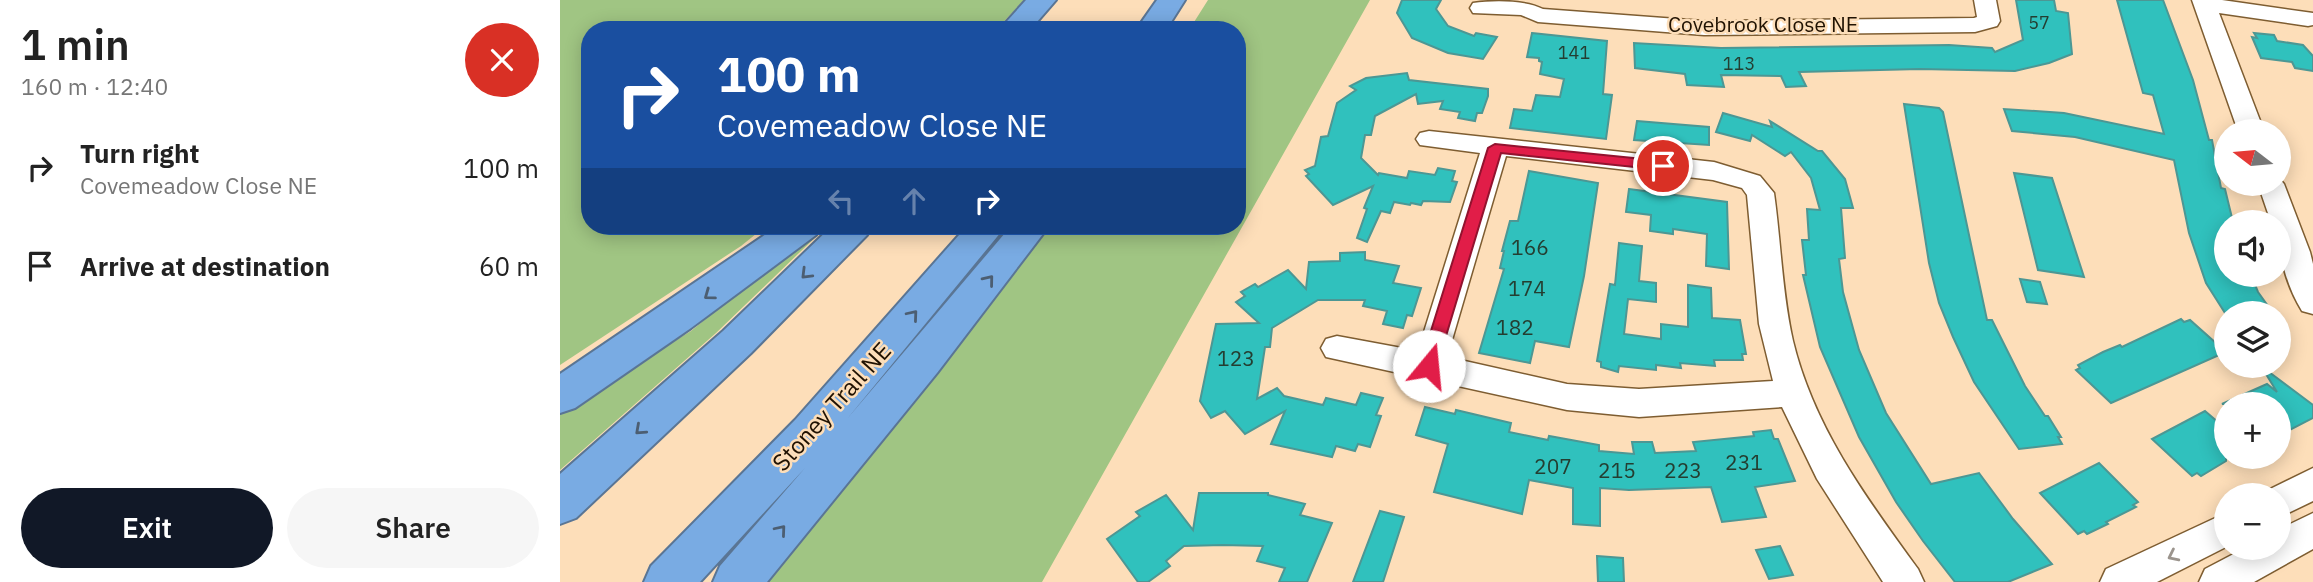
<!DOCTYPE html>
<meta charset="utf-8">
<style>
:root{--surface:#fff;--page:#f6f6f6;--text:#222;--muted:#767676;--accent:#111827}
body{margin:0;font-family:"IBM Plex Sans",sans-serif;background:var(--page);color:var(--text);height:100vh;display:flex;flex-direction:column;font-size:26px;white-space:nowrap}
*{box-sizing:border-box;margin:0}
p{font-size:23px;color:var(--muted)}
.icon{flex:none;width:38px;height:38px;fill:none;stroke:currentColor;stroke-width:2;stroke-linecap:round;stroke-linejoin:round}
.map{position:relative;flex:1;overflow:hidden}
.side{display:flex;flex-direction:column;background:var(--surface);width:560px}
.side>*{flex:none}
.banner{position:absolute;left:21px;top:21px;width:665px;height:214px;border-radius:28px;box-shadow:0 4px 18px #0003;background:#1a4fa0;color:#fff;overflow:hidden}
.needle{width:46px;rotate:286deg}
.tools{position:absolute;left:1654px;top:119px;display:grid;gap:14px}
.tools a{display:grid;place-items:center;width:77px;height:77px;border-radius:50%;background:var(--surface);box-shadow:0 4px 18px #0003;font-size:35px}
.pin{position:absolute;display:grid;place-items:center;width:60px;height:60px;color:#fff;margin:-30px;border:4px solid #fff;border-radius:50%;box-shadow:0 2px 7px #0007}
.me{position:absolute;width:77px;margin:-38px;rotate:17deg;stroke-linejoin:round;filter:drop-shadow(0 0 5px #0008)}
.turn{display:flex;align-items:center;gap:24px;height:147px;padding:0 21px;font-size:32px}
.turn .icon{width:91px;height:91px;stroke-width:2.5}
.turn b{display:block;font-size:49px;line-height:60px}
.lanes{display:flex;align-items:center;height:66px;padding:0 21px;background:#0003;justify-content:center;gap:35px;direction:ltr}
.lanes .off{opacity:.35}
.round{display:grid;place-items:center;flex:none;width:74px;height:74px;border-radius:37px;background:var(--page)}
.headline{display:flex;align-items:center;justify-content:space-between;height:119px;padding:0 21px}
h1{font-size:42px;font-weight:600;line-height:52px}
.button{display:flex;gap:14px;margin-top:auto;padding:14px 21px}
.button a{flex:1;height:80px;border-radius:42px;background:var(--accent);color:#fff;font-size:28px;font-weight:600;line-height:80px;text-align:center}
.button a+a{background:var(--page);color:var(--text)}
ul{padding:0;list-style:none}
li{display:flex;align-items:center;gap:21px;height:98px;padding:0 21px}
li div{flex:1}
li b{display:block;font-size:26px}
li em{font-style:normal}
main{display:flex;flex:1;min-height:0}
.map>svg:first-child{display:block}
</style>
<main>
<section class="side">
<div class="headline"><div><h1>1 min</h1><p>160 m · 12:40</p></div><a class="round" style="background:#d93025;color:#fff"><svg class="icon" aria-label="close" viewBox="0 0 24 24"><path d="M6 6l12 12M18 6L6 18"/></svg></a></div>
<ul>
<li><svg class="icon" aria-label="right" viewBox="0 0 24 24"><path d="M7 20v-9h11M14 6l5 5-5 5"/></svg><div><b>Turn right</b><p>Covemeadow Close NE</p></div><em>100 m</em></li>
<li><svg class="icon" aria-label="arrive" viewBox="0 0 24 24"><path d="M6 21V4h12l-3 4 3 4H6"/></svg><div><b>Arrive at destination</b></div><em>60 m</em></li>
</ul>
<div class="button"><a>Exit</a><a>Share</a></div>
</section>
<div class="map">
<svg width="1753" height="582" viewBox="0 0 1753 582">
<rect width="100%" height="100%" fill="#fddeb9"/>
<g fill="#a0c583">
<path d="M0,0H464L436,30H30V226H206L181,246L0,365Z"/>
<path d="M648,0H810L482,582H199L487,226H677V30H629Z"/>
<path d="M258,226H267L156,333L0,470V410L131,331Z"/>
</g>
<g fill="#30c1bd" stroke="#4c9794" stroke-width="2">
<path d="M842,0H881L876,9L888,26L914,36L916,33L937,37L923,59L888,53L852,38L837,13Z"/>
<path d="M1456,0H1494L1496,11L1508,13L1512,54L1489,63L1455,71L1360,69L1239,72L1246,86L1226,87L1221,76L1161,75L1164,87L1127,85L1125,74L1075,68L1074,43L1161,48L1389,45L1432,48L1435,52L1463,40Z"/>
<path d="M1557,0H1603L1633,80L1649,140H1652L1661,188L1665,189L1673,222H1666V275H1691L1698,292L1713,313H1665L1646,283L1629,233L1614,160L1515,137L1452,131L1444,109L1504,113L1604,134L1593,95L1583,93Z"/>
<path d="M972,33L1047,41L1043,94L1052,95L1046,139L950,128L954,109L972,111L976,95L1000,97L1004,79L980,74L982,62L979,61V58L967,57Z"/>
<path d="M1694,33L1714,35L1717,41L1743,45L1753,56V71L1735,68L1732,62L1701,58L1692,37L1697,38Z"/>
<path d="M847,73L849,80L928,89V96L922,113H917L915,121L898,118L900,112L880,109L883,101L858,104L856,94L815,116L811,135H805L801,158L818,175L819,173L847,178L849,171L875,175L878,168L895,171L892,181L897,182L890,202L863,201L861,205L851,203L850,205L834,202L830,213L821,211L807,242L797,238L807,209L804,208L813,186L773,205L746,176L749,174L745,170L755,166L761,137L768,136L777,103L796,90L790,86L806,78Z"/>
<path d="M1344,104L1379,108L1383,112L1427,320H1432L1465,386L1485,416H1488L1501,437H1498L1502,444L1459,449L1414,382L1393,337L1379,303L1369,263Z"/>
<path d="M1163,113L1212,127L1210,121L1258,151H1262L1285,179L1293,208H1281L1285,258L1279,259L1283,292L1299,350L1326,413L1371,484L1419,473L1453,519L1492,564L1448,582H1395L1363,541L1336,502L1299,437L1260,347L1243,275H1246L1242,240H1249L1247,209L1260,210L1251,178L1231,152L1225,156L1192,135L1190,141L1156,132Z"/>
<path d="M1077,121L1149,127V145L1074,140Z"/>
<path d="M969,171L1038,183L1024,276L1009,347L975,341L970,363L919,353L944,269L940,268L944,251H942L950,221H958Z"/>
<path d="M1454,173L1492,178L1524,277L1478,270Z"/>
<path d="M1069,189L1167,202L1169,269L1146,266L1147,234L1113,229V234L1090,231L1091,215L1066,212Z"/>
<path d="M1059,243L1082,246L1079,281L1096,283V302L1068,299L1064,334L1101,339V324L1128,327V285L1151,288L1152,318L1180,320L1186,354H1182L1183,360H1154L1155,366L1120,363L1121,368L1096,365V370L1059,366L1058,372L1041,367V362L1037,361L1050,284L1055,285Z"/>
<path d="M805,252V260L839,266L833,283L861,288L852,316L847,315L843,328L823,324L827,311L803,306L805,300H758L712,328L710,347H705L697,399L717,388L724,396L763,405L766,398L796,405L801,393L823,398L816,415L821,416L810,447L798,444L795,451L776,446L772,457L711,444L725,411L685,434L665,411L651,418L640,401L656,324L699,323L676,302L685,296L681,292L695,284L698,287L728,270L746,289L749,262L780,261V253Z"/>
<path d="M1460,279L1480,282L1487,304L1467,302Z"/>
<path d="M1621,319L1624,322L1630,320L1666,352L1551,403L1516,370L1520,368L1518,365L1543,352L1560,345L1562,347Z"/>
<path d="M1701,366L1753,405V418L1718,436V404H1662L1707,384L1717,392Z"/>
<path d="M865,407L895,414L896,410L951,423L949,432L988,440L989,436L1039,445V451L1074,454L1072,442H1092L1095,453L1136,451L1133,442L1194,436L1193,432L1211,430L1214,439H1218L1235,481L1195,487L1206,517L1162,522L1151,487L1069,490L1040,488V526L1013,524V488L969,480L962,514L874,492L888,444L856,435Z"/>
<path d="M1645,411L1666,429V461L1641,476L1637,473L1632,476L1592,439Z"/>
<path d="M1539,463L1578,502L1573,505L1576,507L1546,522L1548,524L1527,534L1524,531L1518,534L1480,493Z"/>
<path d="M639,493H708V495L745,504L740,515L772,523L747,582H719L725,568L697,561L703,546L663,545L624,546L606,561L610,566L588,582H578L547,539L580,516L576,512L606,495L633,530Z"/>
<path d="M820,511L844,517L823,582H793Z"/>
<path d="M1220,546L1233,575L1209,579L1196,550Z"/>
<path d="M1037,556L1063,558L1064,582H1038Z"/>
</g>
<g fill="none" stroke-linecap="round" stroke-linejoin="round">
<g stroke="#7e5d31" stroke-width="3">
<g id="minor">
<path d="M1414,0H1436L1440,21L1437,26L1415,32L1144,35L978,22L961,15L913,13L910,8L913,3C934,0 965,0 983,9L1144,21L1414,18L1417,17Z"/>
<path d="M1632,0H1662L1753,13V25L1748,26L1659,13L1704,131H1678Z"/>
<path d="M869,131L1154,162L1200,176L1214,193C1221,242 1222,293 1233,341C1254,428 1307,499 1358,569L1364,582H1323L1257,479L1222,407L1079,417L1007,410L766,357L761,348L766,339L777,336L858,351L920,153L860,145L856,139L860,133ZM946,156L1153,180L1182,188L1187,195L1199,324L1213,381L1079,389L1007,384L887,357Z"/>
<path d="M1718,177L1724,184L1750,252L1753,264V314L1742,311C1726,285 1718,253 1718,222H1711L1698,184H1718Z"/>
<path d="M1753,468V501L1718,518V495H1703L1706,491Z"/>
<path d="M1666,513V547L1597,582H1540L1546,569Z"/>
<path d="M1753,513V549L1694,582H1639L1645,569L1685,548H1718V530Z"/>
</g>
</g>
<g stroke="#5a7594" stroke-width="4">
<g id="highway">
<path d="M466,0H496L470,30H439Z"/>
<path d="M597,0H625L606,30H576Z"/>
<path d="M218,226H261L256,235L131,328L15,408L0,413V374Z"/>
<path d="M272,226H312L307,235L191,353L16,518L0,524V474L163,331Z"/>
<path d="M407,226H446L287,419L451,226H489L377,373L207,582H153L160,566L245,468L140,582H84L91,566L235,420Z"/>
</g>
</g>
<use href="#minor" fill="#fff" fill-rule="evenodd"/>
<use href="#highway" fill="#79abe3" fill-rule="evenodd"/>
</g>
<defs><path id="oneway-chevron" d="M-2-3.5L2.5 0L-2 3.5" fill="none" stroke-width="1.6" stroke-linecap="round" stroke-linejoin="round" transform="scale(1.75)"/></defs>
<g stroke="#4c5e72">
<use href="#oneway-chevron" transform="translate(246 274) rotate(135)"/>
<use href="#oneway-chevron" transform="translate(429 280) rotate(-51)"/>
<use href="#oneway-chevron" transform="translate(149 295) rotate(144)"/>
<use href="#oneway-chevron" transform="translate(353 315) rotate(-50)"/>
<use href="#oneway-chevron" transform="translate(80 430) rotate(138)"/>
<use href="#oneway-chevron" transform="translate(221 530) rotate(-50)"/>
</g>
<use stroke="#9b948d" href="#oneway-chevron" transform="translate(1613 556) rotate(154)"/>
<path fill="#e11d48" stroke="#92132f" stroke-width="2" d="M935,144L1103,161L1110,166L1103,170L941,153L877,366L875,371H863L860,366L928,148Z"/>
<g text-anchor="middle" stroke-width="5" stroke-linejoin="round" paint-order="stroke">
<g font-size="18" fill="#243e31">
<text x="1479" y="29">57</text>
<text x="1014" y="59">141</text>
<text x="1179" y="70">113</text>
</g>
<g font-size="21" fill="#201202" stroke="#fddeb9">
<text x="1203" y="32">Covebrook Close NE</text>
</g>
<g font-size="21" fill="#243e31">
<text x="970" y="255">166</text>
<text x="967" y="296">174</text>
<text x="955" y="335">182</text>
<text x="676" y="366">123</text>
<text x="1184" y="470">231</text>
<text x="993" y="474">207</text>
<text x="1057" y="478">215</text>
<text x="1123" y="478">223</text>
</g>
<g font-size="24" fill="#201202" stroke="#fddeb9">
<text transform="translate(272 407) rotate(-48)" y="8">Stoney Trail NE</text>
</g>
</g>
</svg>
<div class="tools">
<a><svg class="needle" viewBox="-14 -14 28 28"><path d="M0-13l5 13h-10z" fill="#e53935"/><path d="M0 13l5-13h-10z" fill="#767676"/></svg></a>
<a><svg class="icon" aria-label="sound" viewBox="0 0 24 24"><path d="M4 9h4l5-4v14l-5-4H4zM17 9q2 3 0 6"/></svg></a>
<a><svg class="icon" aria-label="layers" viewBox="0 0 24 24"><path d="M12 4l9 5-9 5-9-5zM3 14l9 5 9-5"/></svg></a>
<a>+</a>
<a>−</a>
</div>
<div class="pin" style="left:1103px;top:166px;background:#d93025"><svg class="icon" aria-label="arrive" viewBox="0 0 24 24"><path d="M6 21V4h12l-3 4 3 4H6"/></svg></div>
<svg class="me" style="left:869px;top:366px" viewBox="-20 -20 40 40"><circle r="19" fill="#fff"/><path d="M0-13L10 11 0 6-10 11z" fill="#e11d48"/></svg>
<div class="banner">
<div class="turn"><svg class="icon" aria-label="right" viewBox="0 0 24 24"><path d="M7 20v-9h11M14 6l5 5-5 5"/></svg><div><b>100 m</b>Covemeadow Close NE</div></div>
<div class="lanes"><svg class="icon off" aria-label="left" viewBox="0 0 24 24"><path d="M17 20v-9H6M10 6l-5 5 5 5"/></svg><svg class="icon off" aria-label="ahead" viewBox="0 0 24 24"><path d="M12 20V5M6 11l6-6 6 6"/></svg><svg class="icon" aria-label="right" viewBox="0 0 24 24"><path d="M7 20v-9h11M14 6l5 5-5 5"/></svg></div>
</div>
</div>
</main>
